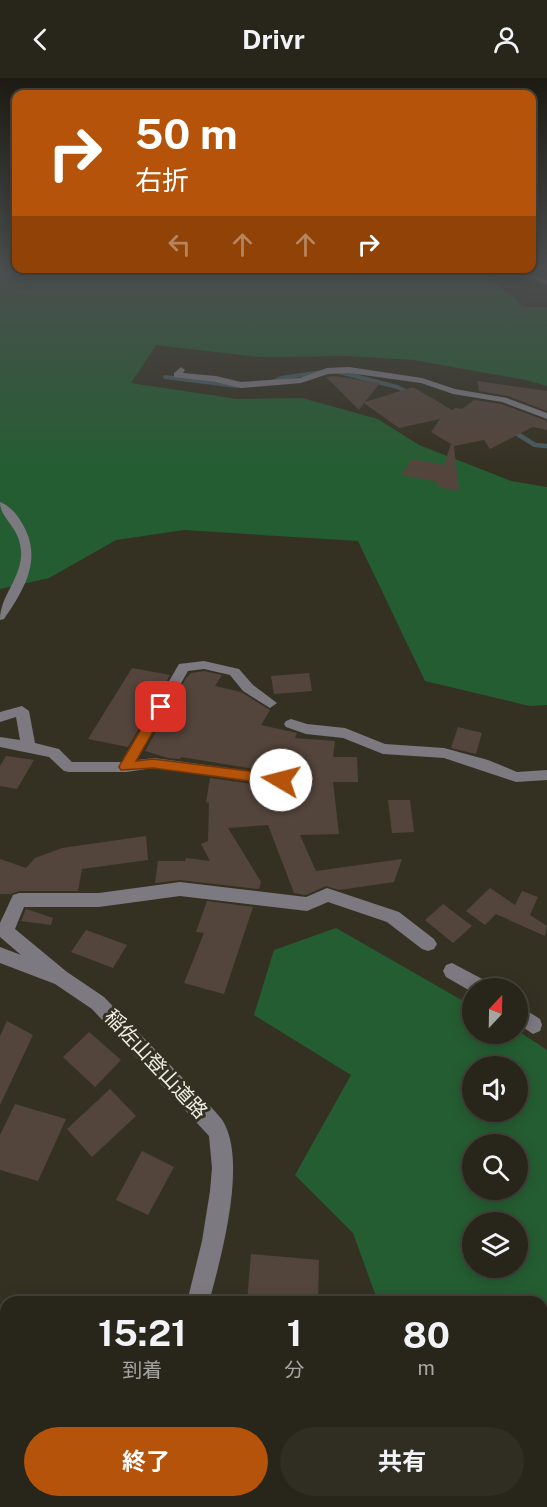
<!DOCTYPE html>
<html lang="ja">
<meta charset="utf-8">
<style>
:root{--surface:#28251a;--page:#302d23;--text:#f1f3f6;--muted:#a5a5a2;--line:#444239;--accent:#b45309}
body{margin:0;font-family:"Public Sans","Noto Sans JP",sans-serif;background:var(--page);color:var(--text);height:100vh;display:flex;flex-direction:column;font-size:22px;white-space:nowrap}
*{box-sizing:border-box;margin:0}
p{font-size:20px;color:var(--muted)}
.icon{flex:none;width:33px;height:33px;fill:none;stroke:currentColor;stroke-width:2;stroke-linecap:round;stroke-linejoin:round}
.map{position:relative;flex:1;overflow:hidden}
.sheet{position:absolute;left:0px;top:1218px;width:548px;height:212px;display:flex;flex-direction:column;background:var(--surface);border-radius:18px 18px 0 0;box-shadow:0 3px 15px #0003,0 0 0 2px var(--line)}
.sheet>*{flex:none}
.banner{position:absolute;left:12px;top:12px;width:524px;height:183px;border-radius:12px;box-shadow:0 3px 15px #0003,0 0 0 2px var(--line);background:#b45309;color:#fff;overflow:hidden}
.needle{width:39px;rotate:22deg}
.controls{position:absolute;left:462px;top:900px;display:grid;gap:12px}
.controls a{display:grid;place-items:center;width:66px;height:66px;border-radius:50%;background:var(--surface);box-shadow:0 3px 15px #0003,0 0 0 2px var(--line);font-size:30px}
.pin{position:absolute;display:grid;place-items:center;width:51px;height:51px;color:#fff;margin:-26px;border-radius:12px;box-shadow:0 3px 9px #0006}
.me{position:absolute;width:66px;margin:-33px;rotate:278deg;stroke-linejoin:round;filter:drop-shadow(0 0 4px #0008)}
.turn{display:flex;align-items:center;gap:21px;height:126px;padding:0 24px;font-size:27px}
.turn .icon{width:78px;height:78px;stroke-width:2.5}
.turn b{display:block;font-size:42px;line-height:51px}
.lanes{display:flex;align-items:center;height:57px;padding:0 24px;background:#0003;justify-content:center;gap:30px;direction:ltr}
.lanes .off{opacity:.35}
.eta{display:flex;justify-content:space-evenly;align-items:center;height:102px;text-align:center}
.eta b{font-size:36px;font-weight:700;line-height:42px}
.cta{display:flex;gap:12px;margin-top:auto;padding:12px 24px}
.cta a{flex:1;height:69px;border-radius:36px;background:var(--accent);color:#fff;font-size:24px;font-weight:700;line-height:69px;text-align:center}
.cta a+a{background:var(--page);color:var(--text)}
header{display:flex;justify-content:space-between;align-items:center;height:78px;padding:0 24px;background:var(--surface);font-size:27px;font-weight:700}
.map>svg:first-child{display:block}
</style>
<header><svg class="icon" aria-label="back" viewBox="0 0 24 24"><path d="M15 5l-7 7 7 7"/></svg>Drivr<svg class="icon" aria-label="person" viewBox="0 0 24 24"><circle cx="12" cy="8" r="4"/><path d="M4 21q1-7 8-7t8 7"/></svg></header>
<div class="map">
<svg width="547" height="1429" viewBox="0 0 547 1429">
<rect width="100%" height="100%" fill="#353122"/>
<g fill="#255d32" fill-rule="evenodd">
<path d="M0,190L484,191V195L524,229H547V308L526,302L414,282L348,278L258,279L156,267L131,305L237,321L302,320L378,341L419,367L511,403L547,409V627L530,628L425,603L358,463L184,452L116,462L49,500L0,511Z"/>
<path d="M336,850L472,928V956H518V953L547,972V1257L542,1256V1224H378L353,1155L295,1097L351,997L254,937L274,872ZM472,988H518V1034H472ZM472,1066H518V1112H472ZM472,1144H518V1190H472Z"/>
</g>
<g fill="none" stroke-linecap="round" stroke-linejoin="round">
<g stroke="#485b5f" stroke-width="4">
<path d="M339,294L397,309L412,316"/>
<path d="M165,299L237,308"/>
<path d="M272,304L281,300L322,294"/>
</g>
<path stroke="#485b5f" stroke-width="4.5" d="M511,352L535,367L547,368"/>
</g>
<g fill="#54453c">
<path d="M335,298L380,305L365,324L413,309L452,332L456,330L462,331L474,322L501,326L547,343V352L533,349L490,371L484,362L454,368L459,413L437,409L438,404L401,397L412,381L444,387L451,366L431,354L440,341L399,350L364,325L359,332L326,299Z"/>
<path d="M477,303L547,313V333L508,318L479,313Z"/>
<path d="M132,590L170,597L128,669L88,661Z"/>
<path d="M204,593L222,597L215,608L241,614L270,632L261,647L297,655L295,660L335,663L333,679H357L358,704H333L339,756L300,757L316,793L402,781L394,804L339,812L326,808L306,817L294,815L268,747L228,750L261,804L259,811L180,802L155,805L158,783H185L186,780L210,783L201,766L208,763L209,725L206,724L210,700L273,709L283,726H293L298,721L286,696L181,679L180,681L168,680L145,673L186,600L191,595Z"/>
<path d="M309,595L312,613L274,616L271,598Z"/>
<path d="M458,649L482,655L476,676L451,670Z"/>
<path d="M6,678L34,682L17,711L0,708V688Z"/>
<path d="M388,722H410L414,754L392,755Z"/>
<path d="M146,758L148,782L82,791L78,813H19L11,816H0V781L26,790L35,780L62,770Z"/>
<path d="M490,810L515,827L522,813L538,819L530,837L547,848L545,858L496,836L485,847L466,833Z"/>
<path d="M207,823L253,829L224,916L184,905L204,855L196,854Z"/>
<path d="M443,826L472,848L453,865L425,842Z"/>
<path d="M26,831L53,840L51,847L21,843Z"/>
<path d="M86,852L127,867L113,890L71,874Z"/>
<path d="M7,943L33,957L0,1027V958Z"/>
<path d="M89,954L121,982L95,1009L63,979Z"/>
<path d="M110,1011L136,1038L92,1079L67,1051Z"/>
<path d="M15,1026L66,1041L38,1103L0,1092V1057Z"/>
<path d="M142,1073L174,1089L148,1137L116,1122Z"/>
<path d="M251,1176L319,1182L318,1224H247Z"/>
</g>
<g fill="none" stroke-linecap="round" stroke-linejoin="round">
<g fill="#7c7980" fill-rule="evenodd">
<path d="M525,194L547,202V206L523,197Z"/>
<path d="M181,289L185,292L183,295L216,298L241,304L300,300L327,290L349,289L422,300L455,311L507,320L547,335V341L502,324L453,316L421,305L349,295L328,296L301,305L241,310L216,304L174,299V295Z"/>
<path d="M0,424C8,427 16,435 20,442C44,478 26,509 4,541L0,542C0,519 19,503 21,479C23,450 0,442 0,424Z"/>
<path d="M204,583L239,591L253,607L277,625L270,630L243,613L230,597L204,591L188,593L137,682L154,680L281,697L286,698L296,720L293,724H283L275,707L154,690L126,694H69L64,693L49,679L0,669V659L20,662L16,639L0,644V634L22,628L29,633L35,665L59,671L72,684H122L179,586Z"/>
<path d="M291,641L307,646L345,650L385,666L444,670L488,682L517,694L547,692V702L516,704L444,680L383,676L343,660L306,656L286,649L284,646L286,643Z"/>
<path d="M180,804L306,819L327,810L399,834L434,861L437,866L434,871L428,873L422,871L387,844L328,824L307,833L180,818L99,829H24L15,851L67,894L104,919L211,1029C216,1035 222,1040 225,1047C246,1089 221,1180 209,1224H187L202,1163L210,1113L212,1090L209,1058L92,931L55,906L0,885V869L21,877L0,859V845L13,817L19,815H99Z"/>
<path d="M452,885L488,904L491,910H472V914L446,899L443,893L446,887Z"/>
<path d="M518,927L540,941L542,947L540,953L533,956L518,946Z"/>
<path d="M59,1424H88L86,1429H57Z"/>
<path d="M209,1424H247L249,1429H211Z"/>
</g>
</g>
<linearGradient id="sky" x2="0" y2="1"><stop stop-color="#1d1b13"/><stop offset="0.49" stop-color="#4b4e4f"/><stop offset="1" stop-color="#4b4e4f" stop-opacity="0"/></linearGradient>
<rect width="547" height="390" fill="url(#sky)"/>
<path fill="#b45309" stroke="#753606" stroke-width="1.5" d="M161,625L167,629L136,683L153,681L281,697L286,699L288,702L286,706L281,707L153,690L121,692L119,689L121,685L156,626Z"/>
<g text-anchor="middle" stroke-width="6" stroke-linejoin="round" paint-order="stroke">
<g font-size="20" fill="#f0eee5" stroke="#353122">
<text transform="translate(156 986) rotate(47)" y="7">稲佐山登山道路</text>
</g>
</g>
</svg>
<div class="controls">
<a><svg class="needle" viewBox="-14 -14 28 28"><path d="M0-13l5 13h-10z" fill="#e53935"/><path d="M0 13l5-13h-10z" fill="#a5a5a2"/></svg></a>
<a><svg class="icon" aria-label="sound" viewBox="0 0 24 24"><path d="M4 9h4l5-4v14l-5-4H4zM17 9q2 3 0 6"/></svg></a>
<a><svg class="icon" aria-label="search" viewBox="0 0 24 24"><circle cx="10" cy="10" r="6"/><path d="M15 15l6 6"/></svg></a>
<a><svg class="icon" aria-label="layers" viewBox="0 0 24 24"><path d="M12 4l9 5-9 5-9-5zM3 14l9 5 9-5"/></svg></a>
</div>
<div class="pin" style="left:161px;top:629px;background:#d93025"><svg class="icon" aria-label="arrive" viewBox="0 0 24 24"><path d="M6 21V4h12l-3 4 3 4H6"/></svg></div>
<svg class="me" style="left:281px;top:702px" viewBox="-20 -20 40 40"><circle r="19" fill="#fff"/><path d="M0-13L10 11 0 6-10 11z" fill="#b45309"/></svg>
<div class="banner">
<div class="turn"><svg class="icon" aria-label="right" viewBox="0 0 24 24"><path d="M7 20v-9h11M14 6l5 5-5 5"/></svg><div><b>50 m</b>右折</div></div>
<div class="lanes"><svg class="icon off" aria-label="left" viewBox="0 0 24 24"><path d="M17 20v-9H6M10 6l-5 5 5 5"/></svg><svg class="icon off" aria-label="ahead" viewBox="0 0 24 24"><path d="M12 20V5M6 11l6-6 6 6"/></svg><svg class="icon off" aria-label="ahead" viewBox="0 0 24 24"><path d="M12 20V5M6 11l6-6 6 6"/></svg><svg class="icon" aria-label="right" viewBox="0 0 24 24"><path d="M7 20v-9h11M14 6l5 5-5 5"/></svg></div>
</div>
<section class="sheet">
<div class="eta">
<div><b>15:21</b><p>到着</p></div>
<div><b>1</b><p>分</p></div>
<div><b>80</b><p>m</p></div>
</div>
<div class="cta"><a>終了</a><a>共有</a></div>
</section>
</div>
